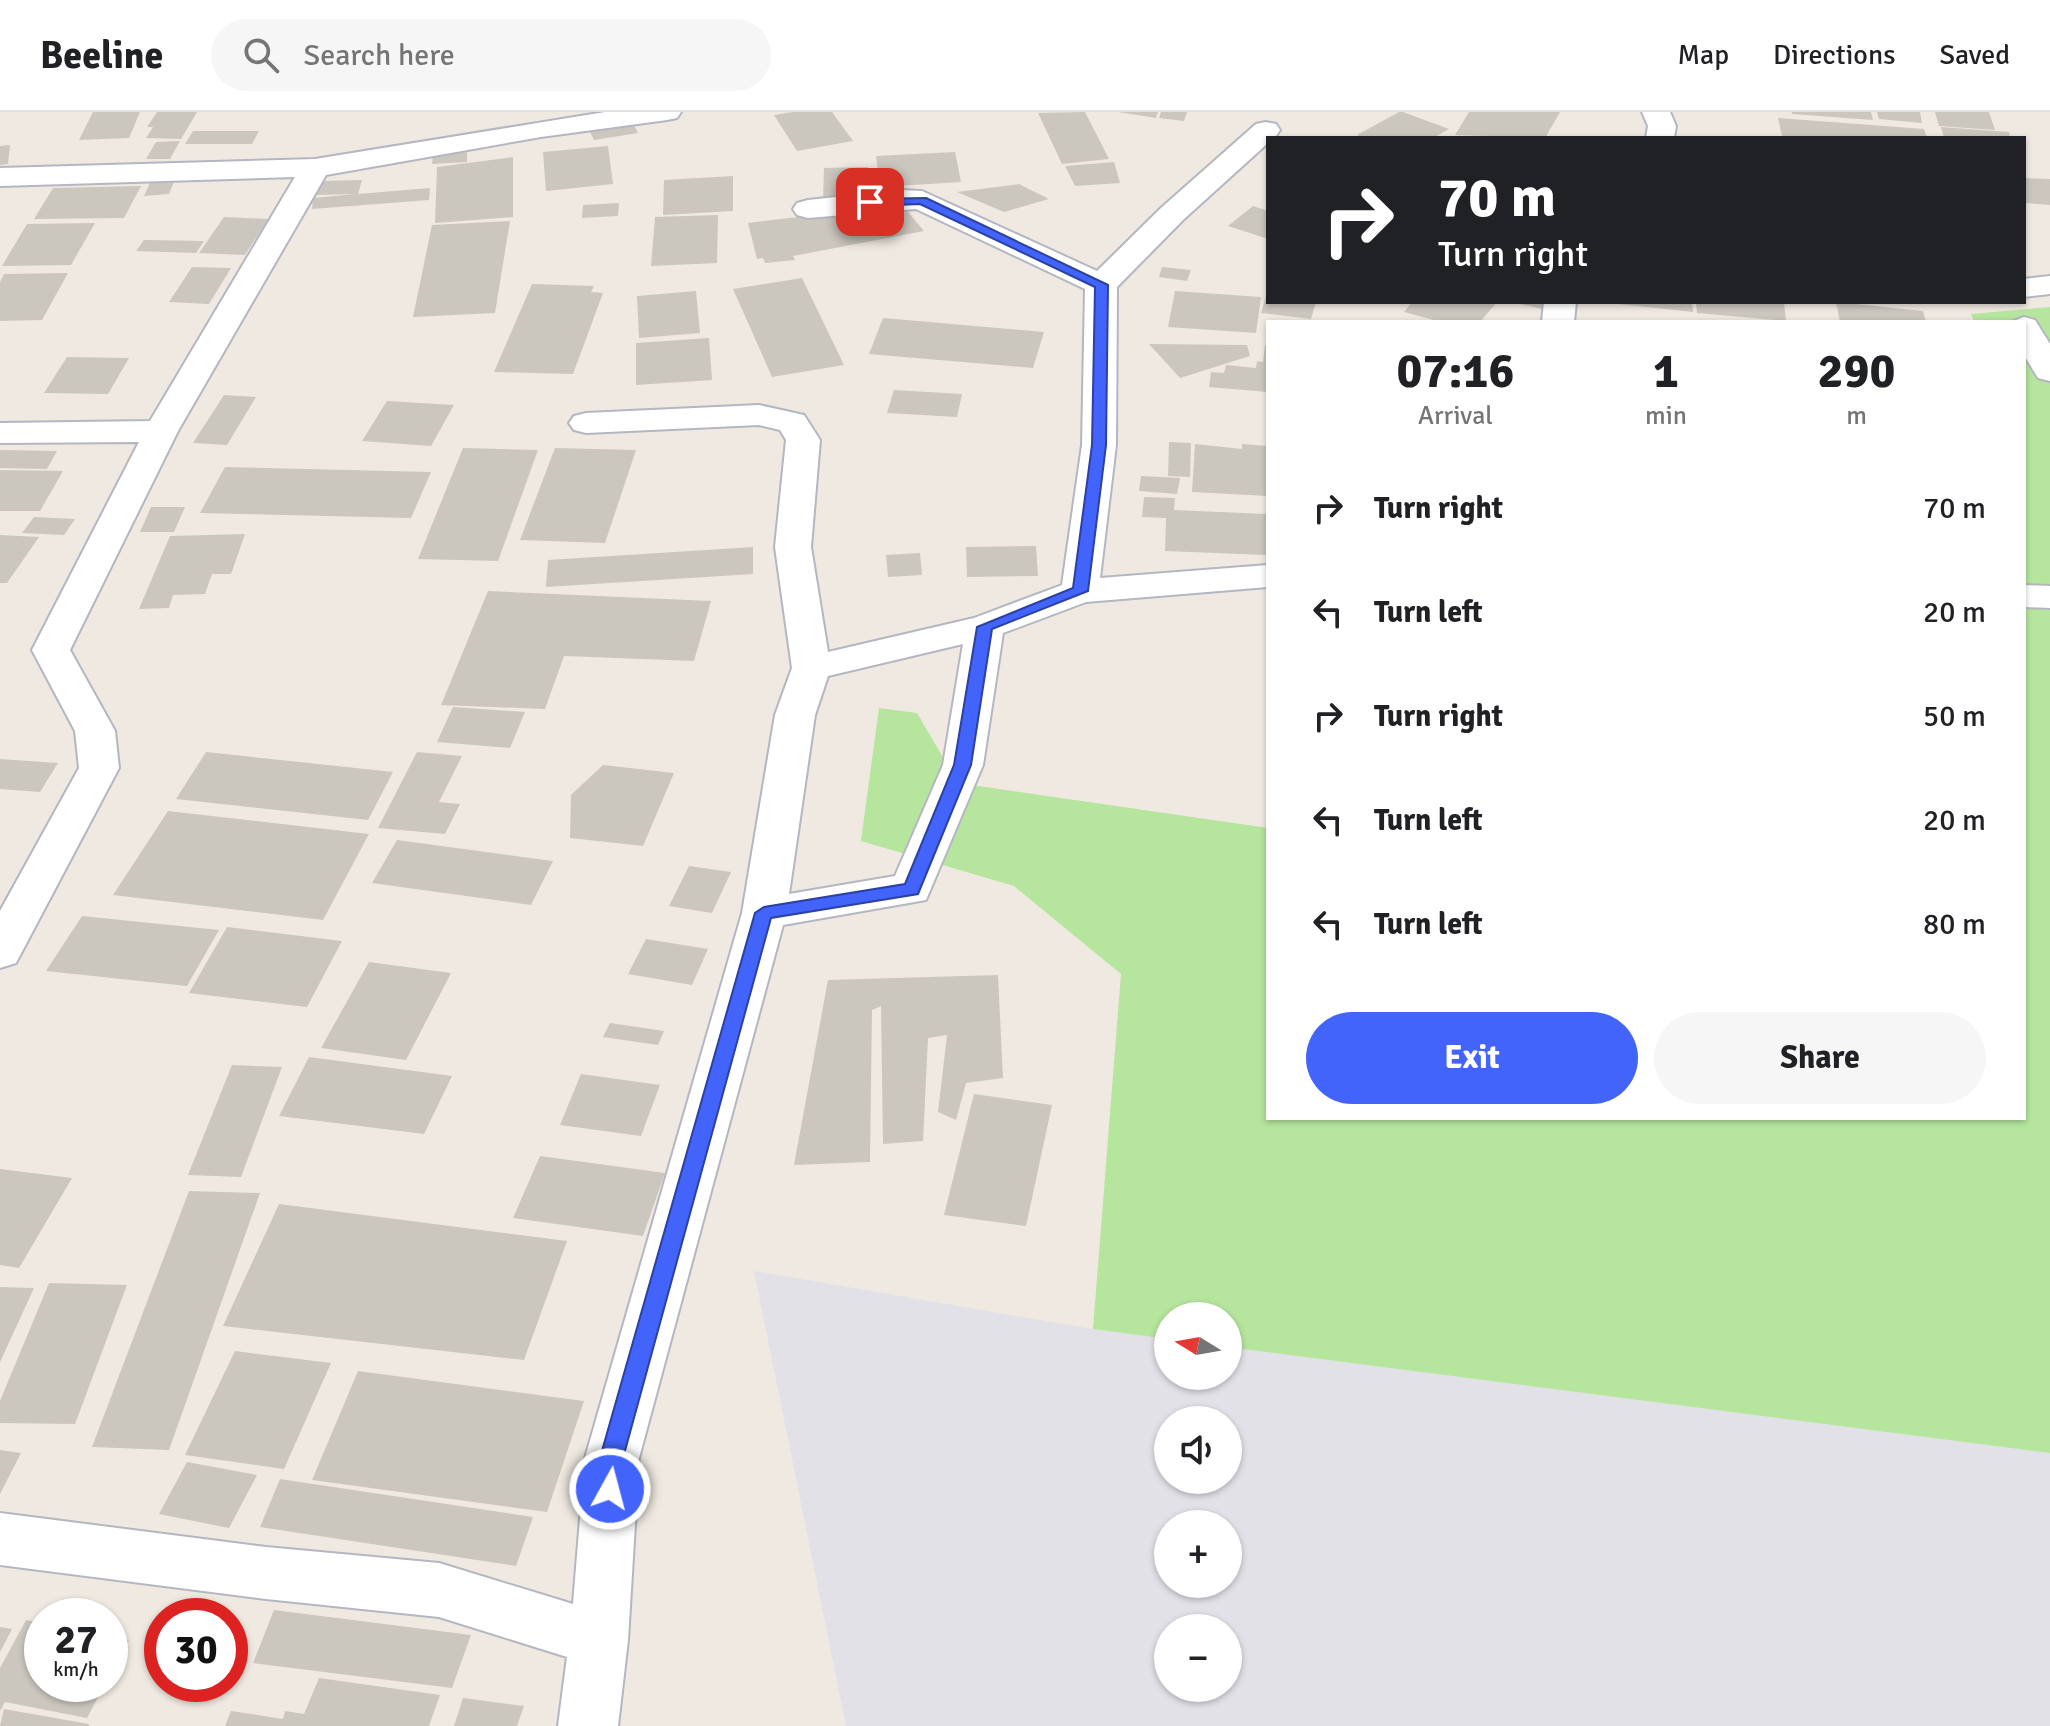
<!DOCTYPE html>
<meta charset="utf-8">
<style>
:root{--surface:#fff;--page:#f6f6f6;--text:#202124;--muted:#757577;--line:#e0e0e0;--accent:#4264fb}
body{margin:0;font-family:Signika,sans-serif;background:var(--page);color:var(--text);height:100vh;display:flex;flex-direction:column;font-size:30px;white-space:nowrap}
*{box-sizing:border-box;margin:0}
p{font-size:26px;color:var(--muted)}
.icon{flex:none;width:44px;height:44px;fill:none;stroke:currentColor;stroke-width:2;stroke-linecap:round;stroke-linejoin:round}
.map{position:relative;flex:1;overflow:hidden}
.panel{position:absolute;left:1266px;top:208px;width:760px;height:800px;display:flex;flex-direction:column;background:var(--surface);border-radius:0px;box-shadow:0 2px 6px #0004}
.panel>*{flex:none}
.banner{position:absolute;left:1266px;top:24px;width:760px;height:168px;border-radius:0px;box-shadow:0 2px 6px #0004;background:#202124;color:#fff;overflow:hidden}
.needle{width:52px;rotate:281deg}
.buttons{position:absolute;left:1154px;top:1190px;display:grid;gap:16px}
.buttons a{display:grid;place-items:center;width:88px;height:88px;border-radius:50%;background:var(--surface);box-shadow:0 2px 6px #0004;font-size:40px}
.speed{position:absolute;left:24px;top:1486px;display:flex;gap:16px;font-size:40px;font-weight:700;text-align:center}
.speed>*{display:grid;place-content:center;width:104px;height:104px;border-radius:50%;background:var(--surface);box-shadow:0 2px 6px #0004;line-height:1}
.speed small{font-size:20px;font-weight:400}
.speed .limit{border:12px solid #d22;background:#fff;color:#111}
.pin{position:absolute;display:grid;place-items:center;width:68px;height:68px;color:#fff;margin:-34px;border-radius:16px;box-shadow:0 4px 12px #0006}
.me{position:absolute;width:88px;margin:-44px;rotate:7deg;stroke-linejoin:round;filter:drop-shadow(0 0 6px #0008)}
.turn{display:flex;align-items:center;gap:28px;height:168px;padding:0 40px;font-size:36px}
.turn .icon{width:104px;height:104px;stroke-width:2.5}
.turn b{display:block;font-size:56px;line-height:68px}
.eta{display:flex;justify-content:space-evenly;align-items:center;height:136px;text-align:center}
.eta b{font-size:48px;font-weight:700;line-height:56px}
.primary-button{display:flex;gap:16px;margin-top:auto;padding:16px 40px}
.primary-button a{flex:1;height:92px;border-radius:48px;background:var(--accent);color:#fff;font-size:32px;font-weight:700;line-height:92px;text-align:center}
.primary-button a+a{background:var(--page);color:var(--text)}
ul{padding:0;list-style:none}
li{display:flex;align-items:center;gap:24px;height:104px;padding:0 40px}
li div{flex:1}
li b{display:block;font-size:30px}
li em{font-style:normal}
header{display:flex;align-items:center;gap:48px;box-sizing:border-box;height:112px;padding:0 40px;background:var(--surface);border-bottom:2px solid var(--line)}
header strong{font-size:38px}
nav{display:flex;gap:44px;margin-inline-start:auto;font-size:28px}
.search{width:560px;height:72px;background:var(--page);display:flex;align-items:center;gap:20px;box-sizing:border-box;padding:0 28px;border-radius:44px;color:var(--muted);font-size:30px}
.map>svg:first-child{display:block}
</style>
<header>
<strong>Beeline</strong>
<div class="search"><svg class="icon" aria-label="search" viewBox="0 0 24 24"><circle cx="10" cy="10" r="6"/><path d="M15 15l6 6"/></svg>Search here</div>
<nav><a>Map</a><a>Directions</a><a>Saved</a></nav>
</header>
<div class="map">
<svg width="2050" height="1614" viewBox="0 0 2050 1614">
<rect width="100%" height="100%" fill="#efe9e1"/>
<path fill="#e3e1e8" fill-rule="evenodd" d="M754,1159L1093,1217L1168,1227V1264H1228V1235L2050,1341V1614H846ZM1168,1308H1228V1368H1168ZM1168,1412H1228V1472H1168ZM1168,1516H1228V1576H1168Z"/>
<path fill="#b6e59e" d="M2050,195V1341L1228,1235V1204H1168V1227L1093,1217L1121,862L1014,774L861,729L879,596L917,601L958,671L1268,716V1006H2024V210H1974L1971,202Z"/>
<g fill="#cbc7bf">
<path d="M93,0H140L129,26L79,28Z"/>
<path d="M157,0H197L181,27L146,26L153,15H147Z"/>
<path d="M793,0H832L853,29L797,39L774,3Z"/>
<path d="M1085,0L1109,47L1062,52L1038,1Z"/>
<path d="M1118,0H1158L1156,6Z"/>
<path d="M1161,0H1187L1184,9L1159,6Z"/>
<path d="M1399,0H1403L1449,17L1433,26H1364L1357,23Z"/>
<path d="M1469,0H1560L1545,26L1455,23Z"/>
<path d="M1792,0H1871L1873,8L1792,2Z"/>
<path d="M1877,0H1920L1922,11L1879,7Z"/>
<path d="M1935,0H1989L1995,18L1939,14Z"/>
<path d="M1778,6L1924,17L1927,26L1782,24Z"/>
<path d="M631,7L638,21L594,28L587,14Z"/>
<path d="M1941,15L2009,20L2010,26H1944Z"/>
<path d="M193,19H259L252,32H185Z"/>
<path d="M180,29L170,47H146L156,30Z"/>
<path d="M10,33L8,52L0,53V34Z"/>
<path d="M608,34L613,72L546,79L543,40Z"/>
<path d="M467,40V50L432,52L433,43Z"/>
<path d="M955,40L961,70L880,75L876,44Z"/>
<path d="M513,45V105L435,111L437,55Z"/>
<path d="M1114,50L1120,71L1075,74L1065,54Z"/>
<path d="M868,55V87L823,88L824,56Z"/>
<path d="M733,64V99L663,103L664,68Z"/>
<path d="M2024,66L2050,67V93L2024,91Z"/>
<path d="M362,68L358,82L430,76L429,88L312,97L313,86L356,82L316,83L320,69Z"/>
<path d="M174,70L169,82L144,84L150,71Z"/>
<path d="M1019,72L1049,87L1004,100L957,80Z"/>
<path d="M141,74L124,106L34,107L53,76Z"/>
<path d="M619,91L618,104L582,106L583,93Z"/>
<path d="M891,94L901,101L908,100L924,119L793,144L795,148L765,151L763,146L757,147L748,111Z"/>
<path d="M1253,94L1268,99V127L1228,114Z"/>
<path d="M718,103L717,151L651,154L655,105Z"/>
<path d="M224,105L268,107L245,143L199,141Z"/>
<path d="M510,109L495,201L413,205L432,113Z"/>
<path d="M95,111L71,153L2,154L27,112Z"/>
<path d="M144,128L204,129L196,141L136,139Z"/>
<path d="M192,155L231,156L209,192L169,190Z"/>
<path d="M1162,155L1191,158L1187,169L1159,165Z"/>
<path d="M68,161L42,208L0,209V170L4,162Z"/>
<path d="M802,166L844,253L772,265L733,177Z"/>
<path d="M532,172L594,174L591,180L603,181L573,262L494,260Z"/>
<path d="M696,179L700,221L639,226L637,184Z"/>
<path d="M1175,179L1261,185L1256,221L1168,215Z"/>
<path d="M1267,181L1268,190H1316L1311,207L1261,201Z"/>
<path d="M1412,190H1497L1480,210H1441L1404,200Z"/>
<path d="M1512,190H1554L1550,199Z"/>
<path d="M1619,190H1692L1693,200L1619,192Z"/>
<path d="M1696,190H1784L1786,209L1697,201Z"/>
<path d="M1836,190L1923,199L1926,210H1840Z"/>
<path d="M883,206L1044,220L1033,256L869,242Z"/>
<path d="M709,226L712,268L636,273V231Z"/>
<path d="M1149,232L1247,233L1250,244L1180,266Z"/>
<path d="M1265,233L1268,234V280L1209,275L1211,260L1224,261L1226,253L1256,256L1257,249L1263,250Z"/>
<path d="M67,245L129,246L108,282L44,281Z"/>
<path d="M894,278L962,282L957,305L887,301Z"/>
<path d="M224,283L256,285L227,333L193,331Z"/>
<path d="M387,289L454,293L431,334L362,329Z"/>
<path d="M1169,330L1191,331L1190,365L1168,364Z"/>
<path d="M1195,332L1242,337V332L1268,334V384L1192,380Z"/>
<path d="M463,336L538,338L498,449L418,447Z"/>
<path d="M555,336L636,338L605,431L520,428Z"/>
<path d="M0,338L57,339L47,357L0,356Z"/>
<path d="M225,355L431,360L411,406L200,401Z"/>
<path d="M0,358L63,359L40,399H0Z"/>
<path d="M1141,364L1180,366L1177,382L1139,379Z"/>
<path d="M1144,385L1175,386L1174,398L1266,402V443L1165,439L1166,406L1142,405Z"/>
<path d="M151,395H185L174,420H140Z"/>
<path d="M34,405L75,407L64,423L22,421Z"/>
<path d="M245,422L231,462H212L205,482L173,483L169,496L139,497L170,424Z"/>
<path d="M0,423L39,425L7,471H0Z"/>
<path d="M1036,434L1038,464L967,465L966,435Z"/>
<path d="M753,435V462L546,475L548,448Z"/>
<path d="M920,441L922,463L888,465L886,443Z"/>
<path d="M488,479L711,489L694,549L564,544L545,597L441,593Z"/>
<path d="M453,595L525,600L510,636L437,630Z"/>
<path d="M206,640L393,660L368,708L176,687Z"/>
<path d="M417,640L462,644L439,690L460,692L445,722L378,716Z"/>
<path d="M0,647L58,651L40,680L0,677Z"/>
<path d="M603,653L674,661L643,734L570,726L571,683Z"/>
<path d="M168,699L369,722L323,808L113,783Z"/>
<path d="M397,728L553,749L531,793L372,771Z"/>
<path d="M689,754L731,760L712,801L669,794Z"/>
<path d="M82,804L219,818L187,874L46,859Z"/>
<path d="M227,815L342,829L307,895L189,881Z"/>
<path d="M646,827L708,837L692,873L628,862Z"/>
<path d="M369,850L451,861L406,948L321,936Z"/>
<path d="M998,863L1003,966L966,971L956,1008L938,1000L947,923L928,926L923,1029L883,1032L881,894L872,898L870,1050L794,1053L828,868Z"/>
<path d="M610,911L664,919L658,933L603,925Z"/>
<path d="M309,945L452,964L424,1022L279,1004Z"/>
<path d="M232,953L282,955L241,1065L188,1063Z"/>
<path d="M581,962L660,973L641,1024L560,1013Z"/>
<path d="M974,982L1052,993L1026,1114L944,1103Z"/>
<path d="M540,1044L665,1061L643,1124L513,1106Z"/>
<path d="M0,1057L72,1066L19,1156L0,1153Z"/>
<path d="M189,1079L260,1081L169,1338L92,1335Z"/>
<path d="M279,1092L567,1129L524,1248L223,1214Z"/>
<path d="M49,1171L127,1173L75,1312L0,1311V1289Z"/>
<path d="M0,1175L34,1176L0,1250Z"/>
<path d="M235,1239L331,1251L284,1357L185,1343Z"/>
<path d="M358,1259L584,1289L547,1400L312,1368Z"/>
<path d="M0,1338L21,1341L0,1382Z"/>
<path d="M187,1350L257,1363L229,1416L159,1402Z"/>
<path d="M280,1367L533,1405L516,1454L260,1415Z"/>
<path d="M274,1498L471,1523L452,1576L253,1551Z"/>
<path d="M26,1508L42,1511V1572H105L87,1606L5,1590L0,1599V1556Z"/>
<path d="M0,1515L12,1517L0,1540Z"/>
<path d="M110,1524L129,1528L110,1563Z"/>
<path d="M319,1566L440,1583L429,1614H225L231,1599L283,1607L285,1599L304,1602Z"/>
<path d="M463,1586L524,1594L517,1614H454Z"/>
<path d="M4,1597L89,1612V1614H0Z"/>
</g>
<g fill="none" stroke-linecap="round" stroke-linejoin="round">
<g stroke="#b4b7c1" stroke-width="4">
<g id="street">
<path d="M605,0H681L677,6L667,8L541,25L326,63L178,319L70,538L115,619L119,656L16,851L0,856V799L79,656L75,619L32,538L139,330L0,331V311L150,309L295,65L0,74V56L315,47Z"/>
<path d="M1642,0H1670L1676,14L1674,26H1646L1648,14Z"/>
<path d="M1266,10L1276,12L1280,18L1276,24L1268,26V31L1183,108L1117,175L1116,333L1100,466L1268,453V475L1086,490L1003,521L983,653L926,788L783,813L639,1346L628,1528L618,1614H558L567,1545L439,1505L266,1487L0,1453V1401L266,1435L439,1451L573,1492L585,1346L742,801L775,603L792,556L775,435L786,328L780,318L759,313L586,321L574,318L569,311L574,304L586,301L759,293L804,303L820,328L811,435L828,540L974,506L1062,473L1082,333L1085,177L916,97L808,106L797,103L793,97L797,91L808,88L901,78L922,79L1097,159L1161,96L1256,12ZM963,532L943,653L895,764L789,782L815,603L828,564Z"/>
<path d="M2050,164V182L2024,185V167Z"/>
<path d="M1544,190H1576L1574,210H1542Z"/>
<path d="M2024,205L2035,208L2050,232V269L2038,266L2024,243V210H2011Z"/>
<path d="M2024,473L2050,474V496L2024,495Z"/>
</g>
</g>
<use href="#street" fill="#fff" fill-rule="evenodd"/>
</g>
<path fill="#4264fb" stroke="#2b41a3" stroke-width="2" d="M926,86L1108,173L1106,333L1088,479L992,517L971,653L918,782L771,806L623,1346L618,1384L610,1387L601,1384L598,1377L600,1346L755,801L764,795L905,772L954,653L977,515L1073,476L1092,333L1095,175L920,92L870,94L864,90L870,87Z"/>
</svg>
<div class="buttons">
<a><svg class="needle" viewBox="-14 -14 28 28"><path d="M0-13l5 13h-10z" fill="#e53935"/><path d="M0 13l5-13h-10z" fill="#757577"/></svg></a>
<a><svg class="icon" aria-label="sound" viewBox="0 0 24 24"><path d="M4 9h4l5-4v14l-5-4H4zM17 9q2 3 0 6"/></svg></a>
<a>+</a>
<a>−</a>
</div>
<div class="speed"><div>27<small>km/h</small></div><div class="limit">30</div></div>
<div class="pin" style="left:870px;top:90px;background:#d93025"><svg class="icon" aria-label="arrive" viewBox="0 0 24 24"><path d="M6 21V4h12l-3 4 3 4H6"/></svg></div>
<svg class="me" style="left:610px;top:1377px" viewBox="-20 -20 40 40"><circle r="17" fill="#4264fb" stroke="#fff" stroke-width="3"/><path d="M0-11L8 9 0 5-8 9z" fill="#fff"/></svg>
<div class="banner">
<div class="turn"><svg class="icon" aria-label="right" viewBox="0 0 24 24"><path d="M7 20v-9h11M14 6l5 5-5 5"/></svg><div><b>70 m</b>Turn right</div></div>
</div>
<section class="panel">
<div class="eta">
<div><b>07:16</b><p>Arrival</p></div>
<div><b>1</b><p>min</p></div>
<div><b>290</b><p>m</p></div>
</div>
<ul>
<li><svg class="icon" aria-label="right" viewBox="0 0 24 24"><path d="M7 20v-9h11M14 6l5 5-5 5"/></svg><div><b>Turn right</b></div><em>70 m</em></li>
<li><svg class="icon" aria-label="left" viewBox="0 0 24 24"><path d="M17 20v-9H6M10 6l-5 5 5 5"/></svg><div><b>Turn left</b></div><em>20 m</em></li>
<li><svg class="icon" aria-label="right" viewBox="0 0 24 24"><path d="M7 20v-9h11M14 6l5 5-5 5"/></svg><div><b>Turn right</b></div><em>50 m</em></li>
<li><svg class="icon" aria-label="left" viewBox="0 0 24 24"><path d="M17 20v-9H6M10 6l-5 5 5 5"/></svg><div><b>Turn left</b></div><em>20 m</em></li>
<li><svg class="icon" aria-label="left" viewBox="0 0 24 24"><path d="M17 20v-9H6M10 6l-5 5 5 5"/></svg><div><b>Turn left</b></div><em>80 m</em></li>
</ul>
<div class="primary-button"><a>Exit</a><a>Share</a></div>
</section>
</div>
